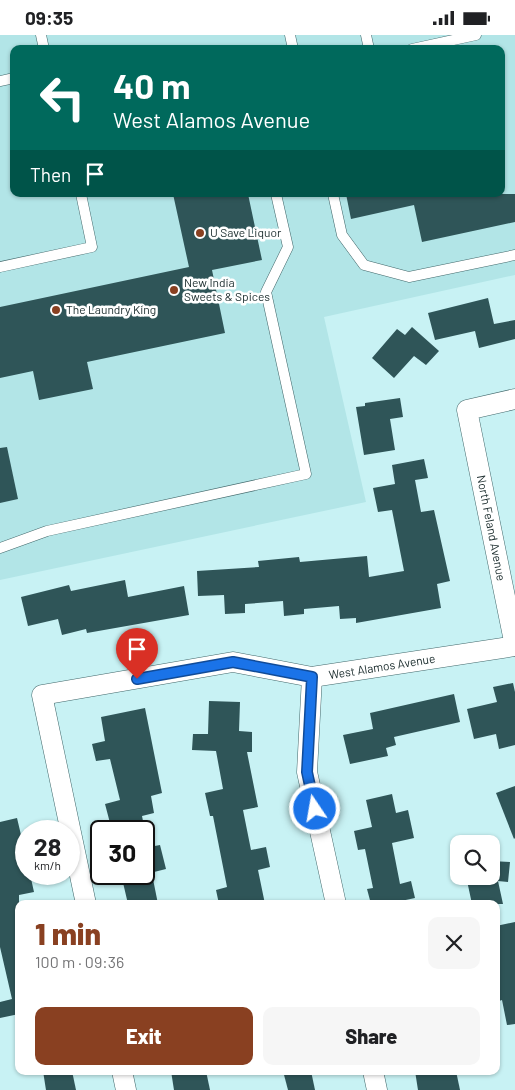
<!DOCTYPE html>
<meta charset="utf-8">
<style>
:root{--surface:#fff;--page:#f6f6f6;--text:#202124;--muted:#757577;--accent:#894021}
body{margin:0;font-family:Barlow,sans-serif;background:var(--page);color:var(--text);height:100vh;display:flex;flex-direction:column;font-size:19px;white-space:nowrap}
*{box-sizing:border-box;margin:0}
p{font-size:16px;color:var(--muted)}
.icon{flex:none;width:28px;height:28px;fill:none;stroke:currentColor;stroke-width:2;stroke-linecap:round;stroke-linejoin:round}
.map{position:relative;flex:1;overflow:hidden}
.drawer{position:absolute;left:15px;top:865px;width:485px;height:175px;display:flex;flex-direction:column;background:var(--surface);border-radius:10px;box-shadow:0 1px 4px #0004}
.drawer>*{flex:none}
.banner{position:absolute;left:10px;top:10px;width:495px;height:152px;border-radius:10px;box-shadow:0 1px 4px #0004;background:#00695c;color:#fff;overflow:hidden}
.fabs{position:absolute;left:450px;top:800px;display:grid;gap:10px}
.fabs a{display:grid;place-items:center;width:50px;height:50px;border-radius:10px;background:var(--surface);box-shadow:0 1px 4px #0004;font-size:25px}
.speed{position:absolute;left:15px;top:785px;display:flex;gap:10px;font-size:25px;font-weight:700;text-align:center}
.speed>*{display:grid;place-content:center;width:65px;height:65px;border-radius:50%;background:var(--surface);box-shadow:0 1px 4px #0004;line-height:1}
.speed small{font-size:12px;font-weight:400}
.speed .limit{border:2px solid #111;border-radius:8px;background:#fff;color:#111}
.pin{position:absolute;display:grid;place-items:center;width:42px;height:42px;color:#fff;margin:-51px -21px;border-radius:50% 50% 50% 0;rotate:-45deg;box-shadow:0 0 5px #0007}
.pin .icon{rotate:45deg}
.me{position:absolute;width:55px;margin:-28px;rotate:348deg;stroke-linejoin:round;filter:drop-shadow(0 0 4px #0008)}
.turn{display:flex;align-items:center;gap:18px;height:105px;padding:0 20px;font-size:22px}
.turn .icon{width:65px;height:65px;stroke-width:2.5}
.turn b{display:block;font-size:35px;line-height:42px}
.then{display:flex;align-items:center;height:48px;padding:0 20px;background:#0003;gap:10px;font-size:19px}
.round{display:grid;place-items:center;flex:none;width:52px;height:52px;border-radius:10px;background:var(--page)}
.head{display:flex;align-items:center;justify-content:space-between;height:85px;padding:0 20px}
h1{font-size:30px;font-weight:800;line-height:38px;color:var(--accent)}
.cta{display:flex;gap:10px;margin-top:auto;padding:10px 20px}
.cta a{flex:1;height:58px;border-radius:10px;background:var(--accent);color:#fff;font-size:20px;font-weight:800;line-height:58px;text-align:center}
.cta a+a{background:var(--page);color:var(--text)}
.status{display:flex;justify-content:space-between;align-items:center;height:35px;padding:0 25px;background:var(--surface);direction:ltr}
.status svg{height:14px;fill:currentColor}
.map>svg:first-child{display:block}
</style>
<div class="status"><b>09:35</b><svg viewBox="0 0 49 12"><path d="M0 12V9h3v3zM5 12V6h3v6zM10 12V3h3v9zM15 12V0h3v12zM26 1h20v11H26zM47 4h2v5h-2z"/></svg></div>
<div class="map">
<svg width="515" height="1055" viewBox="0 0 515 1055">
<rect width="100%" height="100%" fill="#c8f2f4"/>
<path fill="#b2e5e7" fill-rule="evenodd" d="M0,0H515V240L324,282L366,467L0,545ZM14,14H501V159H14Z"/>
<g fill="#2f5558">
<path d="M173,159H248L262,225L212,235L225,298L87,327L93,354L39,365L33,336L0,343V272L189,232Z"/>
<path d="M346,159H515V187L422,207L414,170L351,184Z"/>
<path d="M488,263L494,289L515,285V304L479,313L475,296L435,305L428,278Z"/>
<path d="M412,292L439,316L426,330L414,321L394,343L372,323L397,294L405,300Z"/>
<path d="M400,363L403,382L390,384L395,415L364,420L356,372L365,371V368Z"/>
<path d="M7,412L18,464L0,468V413Z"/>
<path d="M424,424L428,443L415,445L421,477L434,475L450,546L437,549L441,573L356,588V583L340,584L339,571L304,574V579L284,581L283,566L245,569V578L225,579L224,560L198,561L197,536L259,532L258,526L299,522L300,527L367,521L369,542L404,536L392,475L378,477L373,453L395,449L392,430Z"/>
<path d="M125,545L128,562L184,551L189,580L87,598L86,594L62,600L58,584L28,591L21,562L69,550L71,556Z"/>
<path d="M513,648L515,657V710L499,714L496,699L474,704L467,674L497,667L493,652Z"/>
<path d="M454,659L460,687L394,702L396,710L386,713L388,721L350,729L343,700L373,694L370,678Z"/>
<path d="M209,666L240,667L239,696L252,697V717H247L258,772L243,775L251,815L266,812L270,832L258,835L265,869H219L216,855L227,852L213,781H210L205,758L223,754L216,716L192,715L193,699H208Z"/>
<path d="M145,673L162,758L151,761L154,778L142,781L145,796H117L115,787L110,788L105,769L120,765L110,724L96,726L92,709L105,706L101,682Z"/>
<path d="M515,751V803L514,804L496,758Z"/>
<path d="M392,759L396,778L408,775L414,803L392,808L400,849L411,846L415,863L387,869H371L367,854L373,853L365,814L358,815L354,796L372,792L366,765Z"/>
<path d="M17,783L26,821V839H30L34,857L19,860V979L0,983V967L12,964L0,912V787Z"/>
<path d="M160,810L166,834L146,839H152L158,869H128L121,839H144V813Z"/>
<path d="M491,826L510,827L508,847L498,846L503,869H472L466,841H491Z"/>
<path d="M515,887V989L507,990L502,965L496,967V949L499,948L496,933V891Z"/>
<path d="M43,1036H72L76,1055H46Z"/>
<path d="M171,1036H206L210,1055H174Z"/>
<path d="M283,1036H311L315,1055H288Z"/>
<path d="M415,1036H456L460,1055H418Z"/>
</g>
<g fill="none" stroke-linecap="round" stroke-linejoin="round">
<g stroke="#42686b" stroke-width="11">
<g id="lane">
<path d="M41,0L44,14"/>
<path d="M290,0L293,14"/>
<path d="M366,0L369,14"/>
<path d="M412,14L476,0"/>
<path d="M0,46L14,43"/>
<path d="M333,159L342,200L364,230L409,242L515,220"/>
<path d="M0,232L92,212L81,159"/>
<path d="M0,513L47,496L306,439L266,257L288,212L276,159"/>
</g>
</g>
<g stroke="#42686b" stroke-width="21">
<g id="street">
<path d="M515,364L467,375L515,611"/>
<path d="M312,642L307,737L336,869"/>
<path d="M86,869L42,660L233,627L312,642L515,611"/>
<path d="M122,1036L126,1055"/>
<path d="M373,1036L377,1055"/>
</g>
</g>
<use href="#lane" stroke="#fff" stroke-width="10"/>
<use href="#street" stroke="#fff" stroke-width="20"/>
</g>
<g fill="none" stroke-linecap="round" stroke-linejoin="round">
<g stroke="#114b97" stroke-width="12">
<path id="route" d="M137,644L233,627L312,642L307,737L315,774"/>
</g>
<use href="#route" stroke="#1a73e8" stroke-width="9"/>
</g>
<g fill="#894021" stroke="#fff" stroke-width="2">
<circle cx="200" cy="198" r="5"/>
<circle cx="174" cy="255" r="5"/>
<circle cx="56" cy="275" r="5"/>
</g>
<g text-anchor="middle" stroke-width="5" stroke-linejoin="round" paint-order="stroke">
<g font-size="12" fill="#203132" stroke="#fff" text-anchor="start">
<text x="210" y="202">U Save Liquor</text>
<text x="184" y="252">New India<tspan x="184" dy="14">Sweets &amp; Spices</tspan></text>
<text x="66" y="279">The Laundry King</text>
</g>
<g font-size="12" fill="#203132" stroke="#fff">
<text transform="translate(491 493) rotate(79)" y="4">North Feland Avenue</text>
<text transform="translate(382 632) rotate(-9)" y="4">West Alamos Avenue</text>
</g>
</g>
</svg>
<div class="fabs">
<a><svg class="icon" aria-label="search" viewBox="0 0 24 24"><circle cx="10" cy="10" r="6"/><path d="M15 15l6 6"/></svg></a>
</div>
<div class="speed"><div>28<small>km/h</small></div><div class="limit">30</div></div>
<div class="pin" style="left:137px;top:644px;background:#d93025"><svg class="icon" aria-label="arrive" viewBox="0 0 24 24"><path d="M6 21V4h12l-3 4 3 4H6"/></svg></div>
<svg class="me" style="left:315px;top:774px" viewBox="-20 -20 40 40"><circle r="17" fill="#1a73e8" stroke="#fff" stroke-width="3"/><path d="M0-11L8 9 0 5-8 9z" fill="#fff"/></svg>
<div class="banner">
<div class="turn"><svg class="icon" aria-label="left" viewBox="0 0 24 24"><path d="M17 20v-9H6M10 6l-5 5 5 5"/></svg><div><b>40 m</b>West Alamos Avenue</div></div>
<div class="then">Then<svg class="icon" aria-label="arrive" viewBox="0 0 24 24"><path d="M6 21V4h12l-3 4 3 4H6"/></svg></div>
</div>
<section class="drawer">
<div class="head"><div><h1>1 min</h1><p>100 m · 09:36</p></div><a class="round"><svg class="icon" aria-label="close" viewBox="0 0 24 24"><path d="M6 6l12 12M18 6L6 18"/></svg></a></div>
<div class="cta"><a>Exit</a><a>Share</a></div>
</section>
</div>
